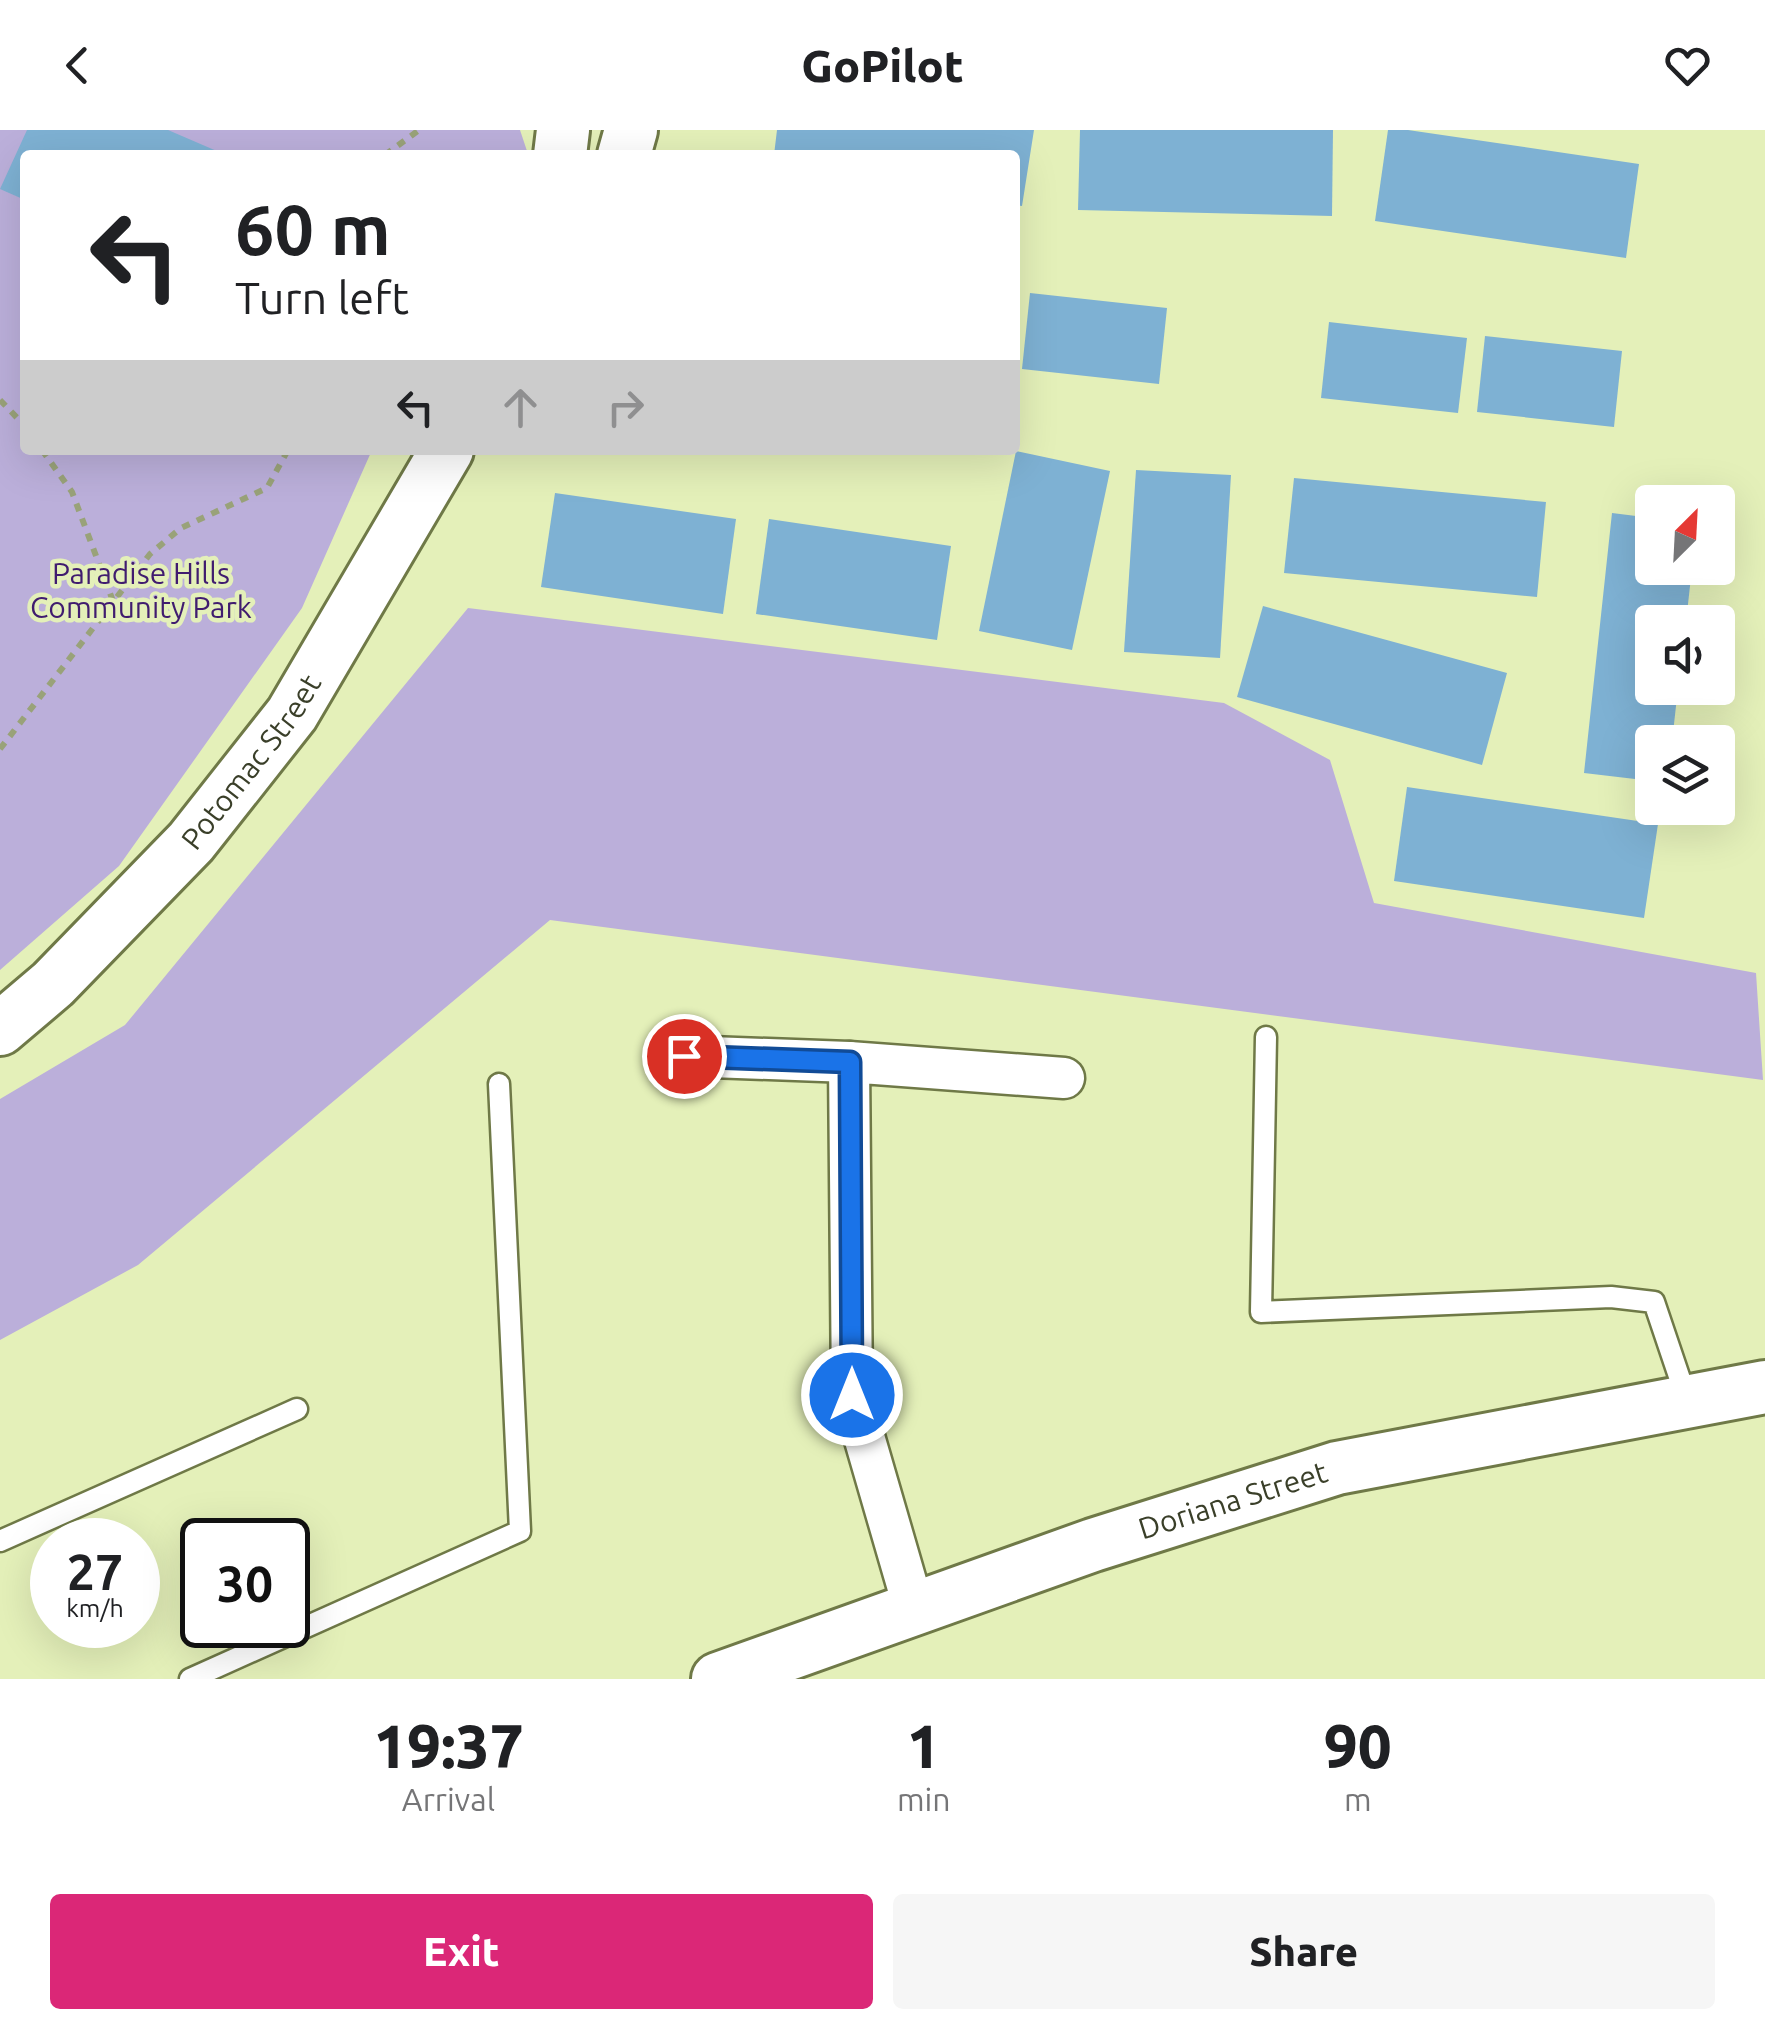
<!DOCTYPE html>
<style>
:root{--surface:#fff;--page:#f6f6f6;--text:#202124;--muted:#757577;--accent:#db2777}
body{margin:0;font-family:Ubuntu,sans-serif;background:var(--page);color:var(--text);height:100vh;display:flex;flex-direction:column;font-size:38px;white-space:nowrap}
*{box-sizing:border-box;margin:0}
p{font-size:32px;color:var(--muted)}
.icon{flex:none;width:55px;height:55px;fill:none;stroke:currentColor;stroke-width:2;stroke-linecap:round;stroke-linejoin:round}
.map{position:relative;height:1549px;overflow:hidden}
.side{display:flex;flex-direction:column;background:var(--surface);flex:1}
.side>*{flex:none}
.top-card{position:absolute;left:20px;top:20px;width:1000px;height:305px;border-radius:10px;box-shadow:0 10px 40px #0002;background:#fff;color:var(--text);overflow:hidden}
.needle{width:65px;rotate:24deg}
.buttons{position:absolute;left:1635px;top:355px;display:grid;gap:20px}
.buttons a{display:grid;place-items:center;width:100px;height:100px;border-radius:10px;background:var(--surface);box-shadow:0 10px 40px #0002;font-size:50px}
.speed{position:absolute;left:30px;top:1388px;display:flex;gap:20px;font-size:50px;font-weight:700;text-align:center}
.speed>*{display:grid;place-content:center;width:130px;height:130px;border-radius:50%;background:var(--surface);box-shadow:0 10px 40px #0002;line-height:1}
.speed small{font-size:25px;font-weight:400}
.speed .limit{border:5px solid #111;border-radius:15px;background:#fff;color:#111}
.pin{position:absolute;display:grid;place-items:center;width:85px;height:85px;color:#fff;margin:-42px;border:5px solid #fff;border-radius:50%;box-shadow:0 2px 10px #0007}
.me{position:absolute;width:110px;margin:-55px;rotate:0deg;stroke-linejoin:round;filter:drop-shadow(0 0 8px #0008)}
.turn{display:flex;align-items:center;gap:35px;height:210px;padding:0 50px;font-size:45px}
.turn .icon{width:130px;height:130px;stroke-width:2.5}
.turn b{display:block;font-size:70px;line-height:85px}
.lanes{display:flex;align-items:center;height:95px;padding:0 50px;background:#0003;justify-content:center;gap:50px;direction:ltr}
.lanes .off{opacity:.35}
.eta{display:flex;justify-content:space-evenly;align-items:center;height:170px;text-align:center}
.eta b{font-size:60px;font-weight:800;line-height:70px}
.primary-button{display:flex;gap:20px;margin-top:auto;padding:20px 50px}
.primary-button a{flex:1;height:115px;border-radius:10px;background:var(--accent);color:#fff;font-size:40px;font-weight:800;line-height:115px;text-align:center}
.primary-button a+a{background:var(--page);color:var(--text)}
header{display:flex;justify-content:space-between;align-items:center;height:130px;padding:0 50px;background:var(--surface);font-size:45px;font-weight:800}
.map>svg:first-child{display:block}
</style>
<header><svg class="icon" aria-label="back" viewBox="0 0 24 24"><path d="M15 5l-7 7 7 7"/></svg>GoPilot<svg class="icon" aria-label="heart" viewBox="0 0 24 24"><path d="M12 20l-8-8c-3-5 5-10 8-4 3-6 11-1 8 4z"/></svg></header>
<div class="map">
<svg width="1765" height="1549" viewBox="0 0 1765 1549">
<rect width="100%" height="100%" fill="#e4f0b9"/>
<g fill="#bbafda">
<path d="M0,0H520L528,24L25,25V320H372L302,478L119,736L0,840Z"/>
<path d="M468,478L1224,573L1330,630L1374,773L1756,843L1763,950L550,790L138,1135L0,1210V969L125,895Z"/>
</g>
<g fill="#7eb1d3">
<path d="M27,0H168L226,25H25V70L0,59Z"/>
<path d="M777,0H1034L1022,76L1015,75V25H774Z"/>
<path d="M1080,0H1333L1332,86L1078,80Z"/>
<path d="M1388,0H1408L1639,34L1626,128L1375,91Z"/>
<path d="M1030,163L1167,178L1159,254L1022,239Z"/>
<path d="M1329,192L1467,208L1458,283L1321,268Z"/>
<path d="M1485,206L1622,221L1614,297L1477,282Z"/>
<path d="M1016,321L1110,341L1072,520L979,501Z"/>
<path d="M1136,340L1231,345L1220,528L1124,522Z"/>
<path d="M1294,348L1546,372L1537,467L1284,443Z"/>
<path d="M555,363L736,389L723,484L541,457Z"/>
<path d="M1612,383L1652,388V438H1692L1686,492H1652V558H1678L1672,612H1652V651L1584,643Z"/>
<path d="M769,389L951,416L937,510L756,484Z"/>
<path d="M1263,476L1507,543L1482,635L1237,567Z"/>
<path d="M1407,657L1658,694L1644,788L1394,751Z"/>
</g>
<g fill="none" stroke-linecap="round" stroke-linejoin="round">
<g stroke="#6f7947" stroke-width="25">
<g id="service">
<path d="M1266,907L1261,1182L1611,1167L1654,1172L1687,1270"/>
<path d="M0,1411L297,1279"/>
<path d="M190,1549L520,1401L499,954"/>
</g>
</g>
<g stroke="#6f7947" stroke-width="45">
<g id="minor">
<path d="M684,926L849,932"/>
<path d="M914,1479L852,1265L849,932L1064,948"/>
</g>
</g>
<g stroke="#6f7947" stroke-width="58">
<g id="tertiary">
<path d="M560,25L563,0"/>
<path d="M624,25L631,0"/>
<path id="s1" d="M0,899L53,854L191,712L292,584L447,320"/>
<path id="s2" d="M718,1549L1093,1415L1337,1338L1765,1257"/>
</g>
</g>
<g stroke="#99a279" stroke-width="6" stroke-dasharray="8 8" stroke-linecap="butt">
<path d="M385,25L419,0"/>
<path d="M0,270L25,296"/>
<path d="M42,320L72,362L113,471"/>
<path d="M0,619L150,424L181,398L267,358L288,320"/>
</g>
<use href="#service" stroke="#fff" stroke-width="20"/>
<use href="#minor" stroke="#fff" stroke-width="40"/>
<use href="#tertiary" stroke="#fff" stroke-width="52"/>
</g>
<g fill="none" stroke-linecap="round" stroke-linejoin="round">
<g stroke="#114b97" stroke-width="25">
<path id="route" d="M684,926L850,932L852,1265"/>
</g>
<use href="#route" stroke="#1a73e8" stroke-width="18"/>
</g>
<g text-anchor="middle" stroke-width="9" stroke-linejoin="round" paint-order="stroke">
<g font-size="30" fill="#401c6f" stroke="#e4f0b9">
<text x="141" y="454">Paradise Hills<tspan x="141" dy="34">Community Park</tspan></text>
</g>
<g font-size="30" fill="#3a3f29" stroke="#e4f0b9">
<text dy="10" stroke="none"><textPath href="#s1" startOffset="368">Potomac Street</textPath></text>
<text dy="10" stroke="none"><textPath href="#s2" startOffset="545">Doriana Street</textPath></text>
</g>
</g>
</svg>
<div class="buttons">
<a><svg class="needle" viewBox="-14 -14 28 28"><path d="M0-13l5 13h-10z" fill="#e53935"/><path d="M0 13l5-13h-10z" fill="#757577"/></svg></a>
<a><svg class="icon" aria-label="sound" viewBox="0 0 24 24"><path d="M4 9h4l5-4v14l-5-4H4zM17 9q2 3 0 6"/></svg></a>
<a><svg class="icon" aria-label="layers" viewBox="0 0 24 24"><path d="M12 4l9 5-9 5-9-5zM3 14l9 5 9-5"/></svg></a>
</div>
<div class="speed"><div>27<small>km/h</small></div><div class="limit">30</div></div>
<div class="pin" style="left:684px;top:926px;background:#d93025"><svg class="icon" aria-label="arrive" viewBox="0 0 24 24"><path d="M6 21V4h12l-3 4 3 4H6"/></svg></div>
<svg class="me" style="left:852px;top:1265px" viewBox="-20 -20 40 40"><circle r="17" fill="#1a73e8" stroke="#fff" stroke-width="3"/><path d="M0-11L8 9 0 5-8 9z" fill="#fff"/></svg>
<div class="top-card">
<div class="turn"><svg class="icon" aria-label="left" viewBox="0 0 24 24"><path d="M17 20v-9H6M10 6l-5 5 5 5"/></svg><div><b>60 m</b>Turn left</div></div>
<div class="lanes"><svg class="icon" aria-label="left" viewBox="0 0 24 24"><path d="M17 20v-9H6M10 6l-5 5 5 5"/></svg><svg class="icon off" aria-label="ahead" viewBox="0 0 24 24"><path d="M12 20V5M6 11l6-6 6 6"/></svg><svg class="icon off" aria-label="right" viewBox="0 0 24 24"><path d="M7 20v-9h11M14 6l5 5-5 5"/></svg></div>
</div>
</div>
<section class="side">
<div class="eta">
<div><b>19:37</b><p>Arrival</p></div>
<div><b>1</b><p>min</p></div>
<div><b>90</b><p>m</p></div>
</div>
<div class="primary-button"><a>Exit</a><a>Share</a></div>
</section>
